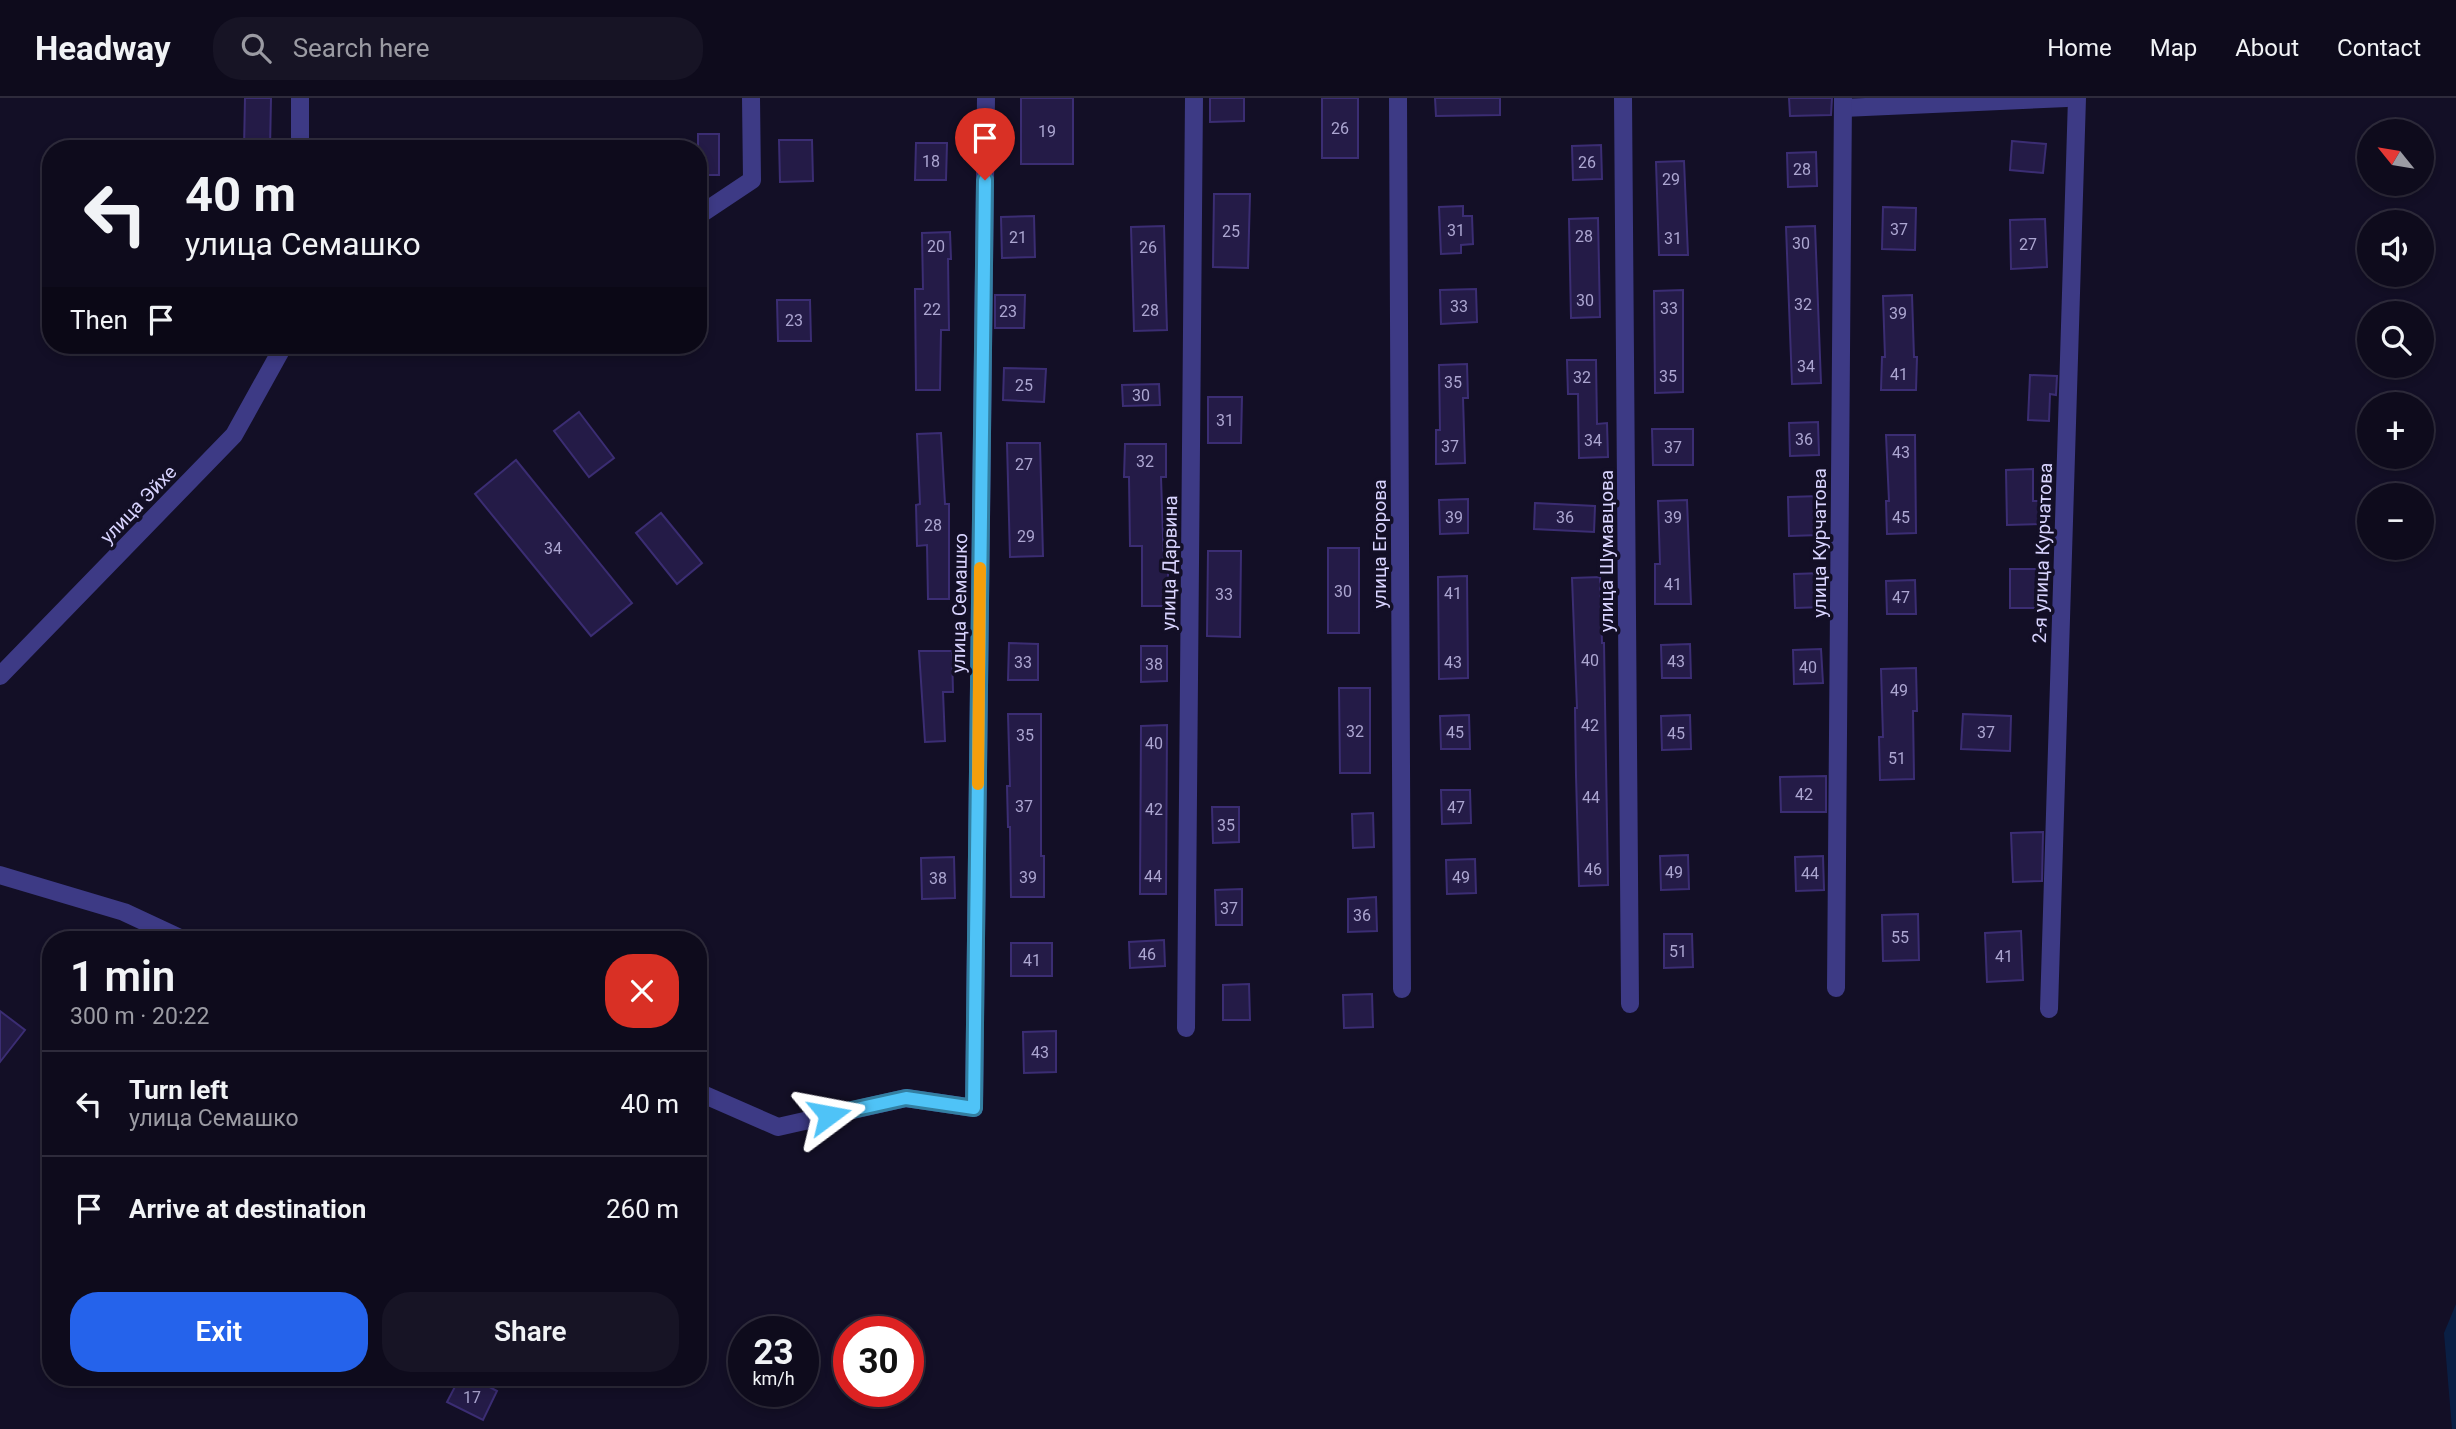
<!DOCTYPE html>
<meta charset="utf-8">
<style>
:root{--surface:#0e0b1c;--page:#171425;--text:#f1f3f6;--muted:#9b9ba3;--line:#2e2b3b;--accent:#2563eb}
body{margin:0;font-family:Roboto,sans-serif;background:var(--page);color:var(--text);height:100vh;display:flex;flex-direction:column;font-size:26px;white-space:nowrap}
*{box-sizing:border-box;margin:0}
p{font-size:23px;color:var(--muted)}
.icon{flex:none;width:38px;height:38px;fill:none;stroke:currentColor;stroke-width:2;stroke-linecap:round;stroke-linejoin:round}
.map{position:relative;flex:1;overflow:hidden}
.drawer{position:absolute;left:42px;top:833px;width:665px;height:455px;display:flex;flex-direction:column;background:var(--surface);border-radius:28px;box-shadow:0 4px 10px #0003,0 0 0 2px var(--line)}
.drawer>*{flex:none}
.banner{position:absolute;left:42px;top:42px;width:665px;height:214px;border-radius:28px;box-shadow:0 4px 10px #0003,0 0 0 2px var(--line);background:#0e0b1c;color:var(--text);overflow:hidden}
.needle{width:46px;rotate:300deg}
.tools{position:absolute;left:2357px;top:21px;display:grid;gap:14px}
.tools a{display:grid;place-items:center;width:77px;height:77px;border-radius:50%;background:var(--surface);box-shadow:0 4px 10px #0003,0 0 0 2px var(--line);font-size:35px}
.speed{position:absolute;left:728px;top:1218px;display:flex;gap:14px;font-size:35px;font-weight:700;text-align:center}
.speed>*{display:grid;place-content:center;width:91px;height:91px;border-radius:50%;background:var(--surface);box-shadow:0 4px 10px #0003,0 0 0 2px var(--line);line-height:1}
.speed small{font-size:18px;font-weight:400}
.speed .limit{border:10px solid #d22;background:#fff;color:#111}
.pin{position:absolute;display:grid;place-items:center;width:60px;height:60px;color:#fff;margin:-72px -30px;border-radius:50% 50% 50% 0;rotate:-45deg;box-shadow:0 0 7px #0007}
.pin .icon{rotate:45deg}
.me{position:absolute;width:77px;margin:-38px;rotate:77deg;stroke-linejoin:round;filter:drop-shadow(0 0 5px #0008)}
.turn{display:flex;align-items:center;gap:24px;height:147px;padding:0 28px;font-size:32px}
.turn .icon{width:91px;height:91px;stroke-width:2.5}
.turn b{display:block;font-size:49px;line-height:60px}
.then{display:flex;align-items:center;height:66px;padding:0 28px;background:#0003;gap:14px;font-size:26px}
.round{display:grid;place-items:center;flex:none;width:74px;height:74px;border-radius:28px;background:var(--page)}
.summary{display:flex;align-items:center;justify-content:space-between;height:119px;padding:0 28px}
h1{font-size:42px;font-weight:600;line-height:52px}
.action{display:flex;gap:14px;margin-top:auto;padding:14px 28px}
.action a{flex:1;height:80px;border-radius:28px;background:var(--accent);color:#fff;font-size:28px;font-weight:600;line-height:80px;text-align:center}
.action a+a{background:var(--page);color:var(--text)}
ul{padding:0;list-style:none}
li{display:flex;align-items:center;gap:21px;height:105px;padding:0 28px;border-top:2px solid var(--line)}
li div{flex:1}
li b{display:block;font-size:26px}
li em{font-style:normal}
header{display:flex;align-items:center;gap:42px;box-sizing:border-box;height:98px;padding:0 35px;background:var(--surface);border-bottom:2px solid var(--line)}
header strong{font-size:33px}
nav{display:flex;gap:38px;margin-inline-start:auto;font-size:24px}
.search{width:490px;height:63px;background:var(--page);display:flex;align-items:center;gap:18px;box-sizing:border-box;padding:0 24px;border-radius:28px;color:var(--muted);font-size:26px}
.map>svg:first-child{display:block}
</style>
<header>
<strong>Headway</strong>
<div class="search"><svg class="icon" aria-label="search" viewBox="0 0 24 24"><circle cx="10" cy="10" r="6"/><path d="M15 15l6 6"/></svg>Search here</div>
<nav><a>Home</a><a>Map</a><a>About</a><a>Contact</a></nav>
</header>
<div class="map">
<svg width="2456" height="1331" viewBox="0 0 2456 1331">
<rect width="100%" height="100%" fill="#130f26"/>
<path fill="#0a1f44" d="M2456,1206V1331H2452L2444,1235Z"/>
<g fill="#241b47" stroke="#3b2d73" stroke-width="2">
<path d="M245,0H271L270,51H244Z"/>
<rect x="1021" y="0" width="52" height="66"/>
<path d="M1210,0H1244V23L1210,24Z"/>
<rect x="1322" y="0" width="36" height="60"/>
<path d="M1435,0H1500V17L1436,18Z"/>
<path d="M1789,0H1832L1831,17L1790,18Z"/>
<rect x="698" y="36" width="21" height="41"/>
<path d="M779,42H812L813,83L780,84Z"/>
<path d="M2012,43L2046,46L2043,75L2010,72Z"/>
<path d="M916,45H947L946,82H915Z"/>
<path d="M1601,47L1602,81L1573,82L1572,48Z"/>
<path d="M1816,54L1817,88L1788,89L1787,55Z"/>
<path d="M1684,63L1688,157H1659L1656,64Z"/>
<path d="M1214,96H1250L1248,170L1213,169Z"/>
<path d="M1463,108V118H1472L1473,146L1461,147V155L1441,156L1439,109Z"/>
<path d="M1883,109L1916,110L1915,152L1882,151Z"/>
<path d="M1034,118L1035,159L1002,160L1001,119Z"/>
<path d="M1598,120L1600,219L1571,220L1569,121Z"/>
<path d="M2045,121L2047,169L2011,171L2010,122Z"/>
<path d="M1164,128L1167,232L1134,233L1131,129Z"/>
<path d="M1815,128L1821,285L1792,286L1786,129Z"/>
<path d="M950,134L951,161H948L949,232H941L940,292H916L915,191H923L922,135Z"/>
<path d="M1476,191L1477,224L1441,226L1440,192Z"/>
<path d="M1683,192V294L1655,295L1654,193Z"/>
<path d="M995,197H1025L1024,230H995Z"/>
<path d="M1912,197L1914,259H1917L1916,292H1881L1882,259H1885L1883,198Z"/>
<path d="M777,202H810L811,243H778Z"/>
<path d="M1567,262H1596L1597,326L1607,325L1608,359L1579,360L1578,296H1568Z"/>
<path d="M1467,266L1468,300H1463L1465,365L1436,366V332H1440L1439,267Z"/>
<path d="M1004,270L1046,271L1044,304L1003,302Z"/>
<path d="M2030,277L2057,278L2056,297L2050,296L2049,323L2028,322Z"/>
<path d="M1159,286L1160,307L1123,308L1122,287Z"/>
<path d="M1208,299H1242L1241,345H1208Z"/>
<path d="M579,314L614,360L589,379L554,333Z"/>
<path d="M1818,324L1819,357L1790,358L1789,325Z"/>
<path d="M1652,331H1693V367H1653Z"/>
<path d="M941,335L945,406H949V501H928L927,447L917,448L916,407L920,406L917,336Z"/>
<path d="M1886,337H1915L1916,435L1887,436L1886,403H1889Z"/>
<path d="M1007,345H1040L1043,458L1010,459Z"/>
<path d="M1125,346H1166V379H1161L1164,472H1168V508H1142V448H1130L1129,379H1124Z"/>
<path d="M516,362L632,505L591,538L475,396Z"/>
<path d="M2033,371V403H2045V426L2007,427L2006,372Z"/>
<path d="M1820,398L1821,437L1789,438L1788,399Z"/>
<path d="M1468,401V435L1440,436L1439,402Z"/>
<path d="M1687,402L1691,506H1655V466H1660L1658,403Z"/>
<path d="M1535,405L1595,408L1594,434L1534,431Z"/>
<path d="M661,415L702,465L677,486L636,435Z"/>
<rect x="1328" y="450" width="31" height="85"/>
<path d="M1208,453H1241L1240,539L1207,538Z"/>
<path d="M2010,471H2044L2043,510H2010Z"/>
<path d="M1823,475L1824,509L1795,510L1794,476Z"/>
<path d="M1467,478L1468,580L1439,581L1438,479Z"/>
<path d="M1600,479L1602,545H1604L1608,787L1579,788L1576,677L1575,610H1577L1572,480Z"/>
<path d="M1915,482L1916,516H1887L1886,483Z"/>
<path d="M1009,545L1038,546V582H1008Z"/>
<path d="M1690,546L1691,580H1662L1661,547Z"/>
<path d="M1141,548H1167V583L1141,584Z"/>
<path d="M1821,551L1823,585L1794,586L1793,552Z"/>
<path d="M919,553H952L953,594H943L945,643L925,644Z"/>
<path d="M1916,570L1917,613H1913L1914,681L1880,682L1879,639H1883L1881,571Z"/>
<path d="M1339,590H1370V675H1340Z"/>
<path d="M1008,616H1041V758H1044V799H1011L1010,729H1008L1007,688H1010Z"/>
<path d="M1963,616L2011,618L2010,653L1961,651Z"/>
<path d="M1469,617L1470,651H1441L1440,618Z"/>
<path d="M1690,617L1691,651L1662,652L1661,618Z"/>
<path d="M1167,627L1166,796H1140L1141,628Z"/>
<path d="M1826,678V714H1781L1780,679Z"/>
<path d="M1441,692H1470L1471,725L1442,726Z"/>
<path d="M1212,709H1239V744L1213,745Z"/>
<path d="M1373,715L1374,749L1353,750L1352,716Z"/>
<path d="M2043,734L2042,783L2013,784L2011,735Z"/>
<path d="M1688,757L1689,791L1661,792L1660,758Z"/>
<path d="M1823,758L1824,792L1796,793L1795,759Z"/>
<path d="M954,759L955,800L922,801L921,760Z"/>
<path d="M1475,761L1476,795L1447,796L1446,762Z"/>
<path d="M1242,791V827H1216L1215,792Z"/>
<path d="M1376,799L1377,833L1348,834V801Z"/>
<path d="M1918,816L1919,862L1883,863L1882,817Z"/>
<path d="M2021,833L2023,882L1987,884L1985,835Z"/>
<path d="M1664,836H1692L1693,869L1664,870Z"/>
<path d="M1164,842L1165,868L1130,870L1129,844Z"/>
<rect x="1011" y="845" width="41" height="33"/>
<path d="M1249,886L1250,922H1223V887Z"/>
<path d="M1372,896L1373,929L1344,930L1343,897Z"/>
<path d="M0,913L25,932L0,964Z"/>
<path d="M1056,933V974L1024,975L1023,934Z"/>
<path d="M460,1279H471L497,1293L483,1322L447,1304Z"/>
</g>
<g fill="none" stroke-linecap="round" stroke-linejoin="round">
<g stroke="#3d3a85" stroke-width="18">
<path d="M300,0V51"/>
<path d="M1398,0L1402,891"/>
<path d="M1623,0L1630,906"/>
<path d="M1843,10L2067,0"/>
<path d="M698,118L752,82L751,0"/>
<path d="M0,578L234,337L284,247"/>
<path d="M0,777L124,814L184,842"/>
<path d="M1836,890L1843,0"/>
<path d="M2049,911L2077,0"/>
<path d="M1186,930L1194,0"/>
<path d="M698,994L778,1029L906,1000L974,1010L986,0"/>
</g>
</g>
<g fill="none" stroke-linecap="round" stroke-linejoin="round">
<g stroke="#337fa1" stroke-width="18">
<path id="route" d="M829,1017L906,1000L974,1010L985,82"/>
</g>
<use href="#route" stroke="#4fc3f7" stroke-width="12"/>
<path stroke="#f59e0b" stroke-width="12" d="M978,686L980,470"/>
</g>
<g text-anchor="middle" stroke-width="7" stroke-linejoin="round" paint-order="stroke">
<g font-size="16" fill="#aca6d1">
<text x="1340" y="36">26</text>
<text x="1047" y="39">19</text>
<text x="931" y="69">18</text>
<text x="1587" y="70">26</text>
<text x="1802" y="77">28</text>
<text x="1671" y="87">29</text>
<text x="1899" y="137">37</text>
<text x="1456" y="138">31</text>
<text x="1231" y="139">25</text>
<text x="1584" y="144">28</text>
<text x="1018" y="145">21</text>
<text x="1673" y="146">31</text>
<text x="1801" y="151">30</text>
<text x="2028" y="152">27</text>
<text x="936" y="154">20</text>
<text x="1148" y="155">26</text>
<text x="1585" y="208">30</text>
<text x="1803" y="212">32</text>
<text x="1459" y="214">33</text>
<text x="1669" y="216">33</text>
<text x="932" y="217">22</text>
<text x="1150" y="218">28</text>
<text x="1008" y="219">23</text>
<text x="1898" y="221">39</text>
<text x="794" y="228">23</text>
<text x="1806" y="274">34</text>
<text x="1899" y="282">41</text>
<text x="1668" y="284">35</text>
<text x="1582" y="285">32</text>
<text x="1453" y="290">35</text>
<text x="1024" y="293">25</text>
<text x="1141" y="303">30</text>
<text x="1225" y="328">31</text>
<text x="1804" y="347">36</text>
<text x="1593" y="348">34</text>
<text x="1450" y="354">37</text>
<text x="1673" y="355">37</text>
<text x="1901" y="360">43</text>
<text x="1145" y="369">32</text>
<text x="1024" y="372">27</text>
<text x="1454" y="425">39</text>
<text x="1565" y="425">36</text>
<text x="1673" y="425">39</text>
<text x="1901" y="425">45</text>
<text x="933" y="433">28</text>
<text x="1026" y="444">29</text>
<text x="553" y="456">34</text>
<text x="1673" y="492">41</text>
<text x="1343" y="499">30</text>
<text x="1453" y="501">41</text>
<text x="1224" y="502">33</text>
<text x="1901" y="505">47</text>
<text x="1590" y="568">40</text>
<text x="1676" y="569">43</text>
<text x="1023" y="570">33</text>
<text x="1453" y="570">43</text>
<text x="1154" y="572">38</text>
<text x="1808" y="575">40</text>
<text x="1899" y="598">49</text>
<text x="1590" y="633">42</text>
<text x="1355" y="639">32</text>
<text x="1455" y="640">45</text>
<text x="1986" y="640">37</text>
<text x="1676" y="641">45</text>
<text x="1025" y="643">35</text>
<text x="1154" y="651">40</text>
<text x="1897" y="666">51</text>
<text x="1804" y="702">42</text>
<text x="1591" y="705">44</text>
<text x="1024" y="714">37</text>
<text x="1456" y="715">47</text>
<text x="1154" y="717">42</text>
<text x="1226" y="733">35</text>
<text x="1593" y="777">46</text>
<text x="1674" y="780">49</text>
<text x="1810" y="781">44</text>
<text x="1153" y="784">44</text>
<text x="1028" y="785">39</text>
<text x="1461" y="785">49</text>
<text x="938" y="786">38</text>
<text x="1229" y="816">37</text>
<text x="1362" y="823">36</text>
<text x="1900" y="845">55</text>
<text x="1678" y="859">51</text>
<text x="1147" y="862">46</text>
<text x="2004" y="864">41</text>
<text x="1032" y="868">41</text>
<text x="1040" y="960">43</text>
<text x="472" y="1305">17</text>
</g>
<g font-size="19" fill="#d9d4ff" stroke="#130f26">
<text transform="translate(138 406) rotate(-46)" y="7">улица Эйхе</text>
<text transform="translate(1819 445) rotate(-90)" y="7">улица Курчатова</text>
<text transform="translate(1379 446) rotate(-90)" y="7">улица Егорова</text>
<text transform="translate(1606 453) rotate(-90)" y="7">улица Шумавцова</text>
<text transform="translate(2042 455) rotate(-88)" y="7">2-я улица Курчатова</text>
<text transform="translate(1169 465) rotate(-89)" y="7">улица Дарвина</text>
<text transform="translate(959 505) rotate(-89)" y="7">улица Семашко</text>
</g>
</g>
</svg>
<div class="tools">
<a><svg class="needle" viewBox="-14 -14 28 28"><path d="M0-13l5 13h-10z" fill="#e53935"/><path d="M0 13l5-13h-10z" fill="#9b9ba3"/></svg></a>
<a><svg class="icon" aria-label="sound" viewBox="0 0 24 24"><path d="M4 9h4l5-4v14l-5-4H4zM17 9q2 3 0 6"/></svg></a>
<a><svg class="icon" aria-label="search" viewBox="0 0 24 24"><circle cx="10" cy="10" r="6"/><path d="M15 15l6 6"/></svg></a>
<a>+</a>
<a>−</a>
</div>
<div class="speed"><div>23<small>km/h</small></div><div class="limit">30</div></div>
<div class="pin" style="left:985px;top:82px;background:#d93025"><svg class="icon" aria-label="arrive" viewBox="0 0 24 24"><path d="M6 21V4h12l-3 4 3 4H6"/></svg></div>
<svg class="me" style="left:829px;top:1017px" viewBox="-20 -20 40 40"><path d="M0-17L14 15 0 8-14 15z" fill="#4fc3f7" stroke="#fff" stroke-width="4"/></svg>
<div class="banner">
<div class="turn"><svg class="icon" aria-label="left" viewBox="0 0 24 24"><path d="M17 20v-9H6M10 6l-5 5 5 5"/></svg><div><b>40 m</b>улица Семашко</div></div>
<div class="then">Then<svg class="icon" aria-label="arrive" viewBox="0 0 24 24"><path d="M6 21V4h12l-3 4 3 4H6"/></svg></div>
</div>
<section class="drawer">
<div class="summary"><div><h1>1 min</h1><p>300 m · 20:22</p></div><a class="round" style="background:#d93025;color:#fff"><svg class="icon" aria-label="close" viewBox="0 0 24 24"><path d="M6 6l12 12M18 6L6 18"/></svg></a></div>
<ul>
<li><svg class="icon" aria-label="left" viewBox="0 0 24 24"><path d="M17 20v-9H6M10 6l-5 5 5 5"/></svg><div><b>Turn left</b><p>улица Семашко</p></div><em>40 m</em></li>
<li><svg class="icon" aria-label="arrive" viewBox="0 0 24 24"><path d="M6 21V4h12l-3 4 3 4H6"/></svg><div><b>Arrive at destination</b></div><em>260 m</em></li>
</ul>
<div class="action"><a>Exit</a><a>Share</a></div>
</section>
</div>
